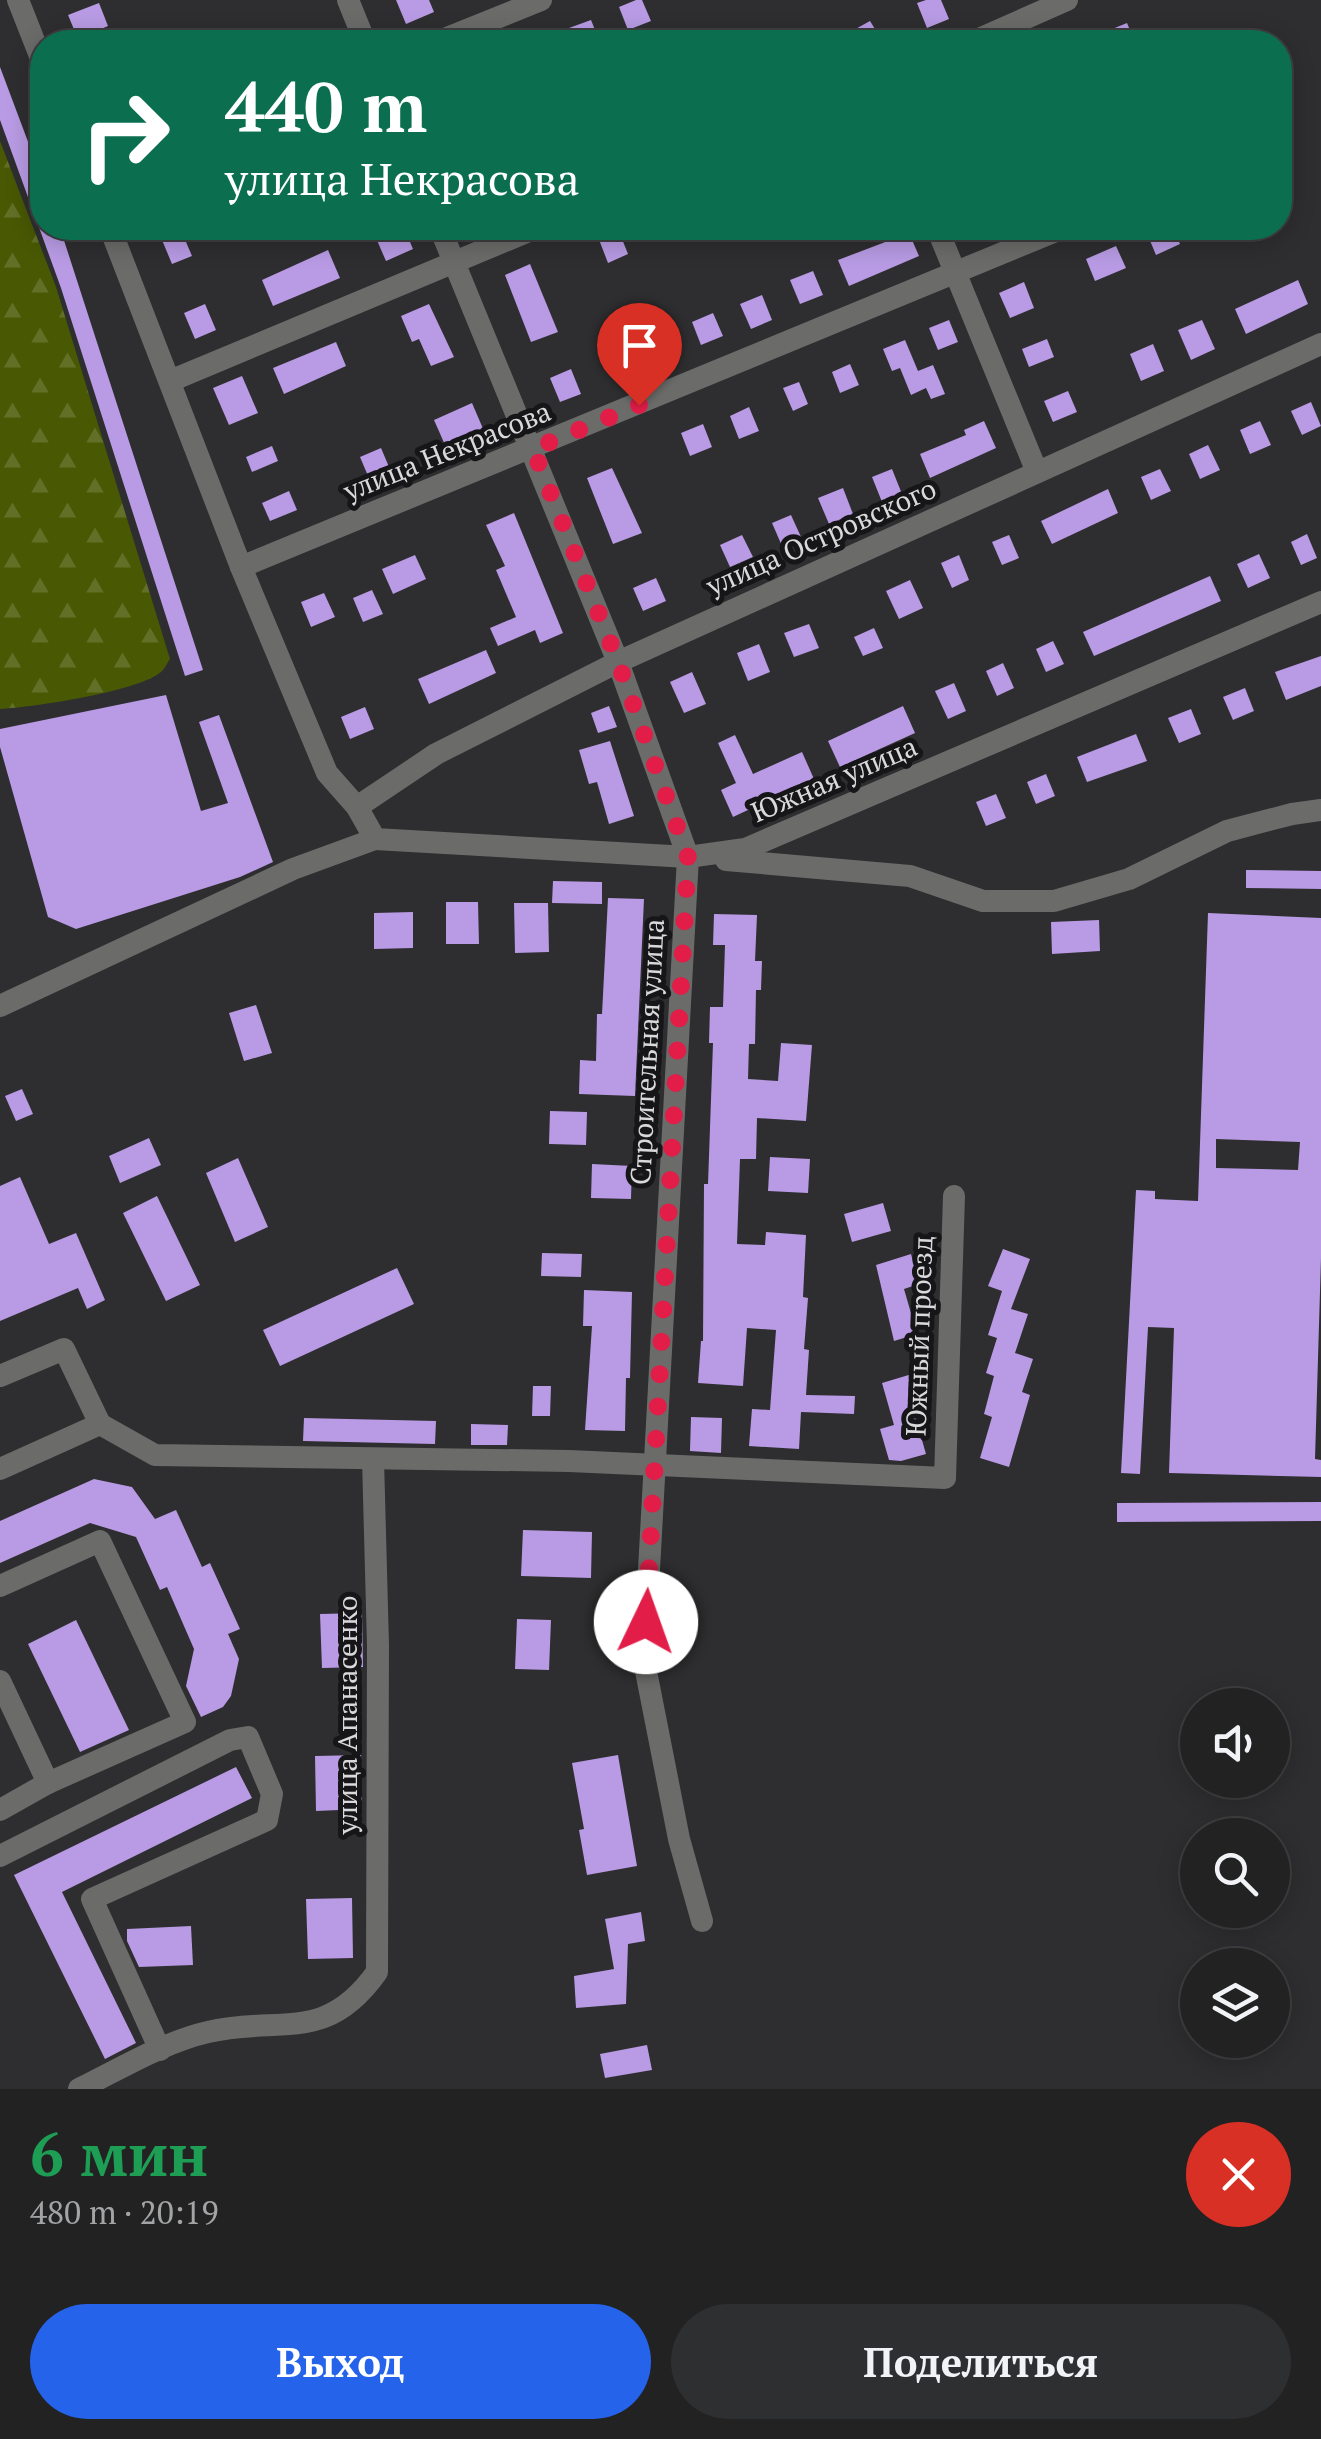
<!DOCTYPE html>
<html lang="ru">
<meta charset="utf-8">
<style>
:root{--surface:#222223;--page:#2e2f30;--text:#f1f3f6;--muted:#a2a4a6;--line:#3f3f41;--accent:#2563eb}
body{margin:0;font-family:"PT Serif",serif;background:var(--page);color:var(--text);height:100vh;display:flex;flex-direction:column;font-size:38px;white-space:nowrap}
*{box-sizing:border-box;margin:0}
p{font-size:32px;color:var(--muted)}
.icon{flex:none;width:55px;height:55px;fill:none;stroke:currentColor;stroke-width:2;stroke-linecap:round;stroke-linejoin:round}
.map{position:relative;height:2089px;overflow:hidden}
.side{display:flex;flex-direction:column;background:var(--surface);flex:1}
.side>*{flex:none}
.top-card{position:absolute;left:30px;top:30px;width:1262px;height:210px;border-radius:40px;box-shadow:0 5px 25px #0003,0 0 0 2px var(--line);background:#0b6e4f;color:#fff;overflow:hidden}
.controls{position:absolute;left:1180px;top:1688px;display:grid;gap:20px}
.controls a{display:grid;place-items:center;width:110px;height:110px;border-radius:50%;background:var(--surface);box-shadow:0 5px 25px #0003,0 0 0 2px var(--line);font-size:50px}
.pin{position:absolute;display:grid;place-items:center;width:85px;height:85px;color:#fff;margin:-102px -42px;border-radius:50% 50% 50% 0;rotate:-45deg;box-shadow:0 0 10px #0007}
.pin .icon{rotate:45deg}
.me{position:absolute;width:110px;margin:-55px;rotate:3deg;stroke-linejoin:round;filter:drop-shadow(0 0 8px #0008)}
.turn{display:flex;align-items:center;gap:35px;height:210px;padding:0 30px;font-size:45px}
.turn .icon{width:130px;height:130px;stroke-width:2.5}
.turn b{display:block;font-size:70px;line-height:85px}
.round{display:grid;place-items:center;flex:none;width:105px;height:105px;border-radius:52px;background:var(--page)}
.summary{display:flex;align-items:center;justify-content:space-between;height:170px;padding:0 30px}
h1{font-size:60px;font-weight:700;line-height:75px;color:#1e9e55}
.button{display:flex;gap:20px;margin-top:auto;padding:20px 30px}
.button a{flex:1;height:115px;border-radius:60px;background:var(--accent);color:#fff;font-size:40px;font-weight:700;line-height:115px;text-align:center}
.button a+a{background:var(--page);color:var(--text)}
.map>svg:first-child{display:block}
</style>
<div class="map">
<svg width="1321" height="2089" viewBox="0 0 1321 2089">
<defs>
<pattern id="forest-firs" width="22" height="20" patternUnits="userSpaceOnUse" patternTransform="scale(2.5)"><rect width="22" height="20" fill="#485803"/><path d="M5 1l3.5 6h-7zM16 11l3.5 6h-7z" fill="#626f27"/></pattern>
</defs>
<rect width="100%" height="100%" fill="#2e2d2f"/>
<path fill="url(#forest-firs)" d="M0,141L56,287L170,659C167,663 165,669 161,672C137,692 33,707 0,709Z"/>
<g fill="#b89be4" fill-rule="evenodd">
<path d="M396,0H429L434,12L406,24Z"/>
<path d="M636,0H642L651,21L628,30L619,7Z"/>
<path d="M926,0H941L949,19L927,28L917,3Z"/>
<path d="M99,3L108,26L78,39L68,15Z"/>
<path d="M591,20L600,42H575L569,28Z"/>
<path d="M870,21L883,42H832Z"/>
<path d="M1127,23L1135,42H1080Z"/>
<path d="M0,67L42,179V228H60L203,670L185,676L61,288L0,120Z"/>
<path d="M157,228H180L192,256L172,264Z"/>
<path d="M404,228L413,249L386,261L376,238Z"/>
<path d="M1155,228H1173L1180,244L1156,255L1146,231Z"/>
<path d="M618,229L628,254L608,263L598,237Z"/>
<path d="M909,233L919,256L849,286L838,260Z"/>
<path d="M1116,246L1126,268L1095,281L1086,259Z"/>
<path d="M328,250L340,278L273,306L262,280Z"/>
<path d="M530,264L558,332L531,342L505,275Z"/>
<path d="M813,271L823,295L800,304L790,280Z"/>
<path d="M1298,280L1308,304L1246,334L1235,309Z"/>
<path d="M1024,282L1034,308L1010,318L999,293Z"/>
<path d="M762,295L772,320L751,329L740,304Z"/>
<path d="M205,304L216,330L195,339L184,313Z"/>
<path d="M429,304L454,357L431,366L419,339L412,342L401,316Z"/>
<path d="M713,313L723,336L701,345L692,322Z"/>
<path d="M949,320L958,342L938,350L929,328Z"/>
<path d="M1202,320L1215,349L1191,360L1178,330Z"/>
<path d="M656,338L663,356L639,366L631,348Z"/>
<path d="M1047,339L1054,357L1029,367L1022,349Z"/>
<path d="M905,340L918,371L933,365L945,394L931,399L926,388L911,395L900,368L892,371L883,349Z"/>
<path d="M336,342L346,366L284,394L273,368Z"/>
<path d="M1153,344L1164,371L1141,381L1130,354Z"/>
<path d="M850,364L859,385L840,393L832,372Z"/>
<path d="M571,369L581,394L560,402L550,378Z"/>
<path d="M242,376L258,413L229,425L213,388Z"/>
<path d="M799,382L808,404L793,411L783,388Z"/>
<path d="M1068,391L1077,412L1053,422L1044,401Z"/>
<path d="M1311,402L1321,426L1302,435L1291,411Z"/>
<path d="M472,403L487,438L449,454L434,420Z"/>
<path d="M749,407L759,431L739,439L730,416Z"/>
<path d="M984,421L996,448L930,478L920,454L966,435L964,430Z"/>
<path d="M1260,421L1271,445L1250,454L1240,430Z"/>
<path d="M703,424L712,447L690,456L681,433Z"/>
<path d="M1208,445L1220,470L1200,479L1189,454Z"/>
<path d="M272,446L278,461L252,472L246,457Z"/>
<path d="M381,448L392,474L371,483L360,457Z"/>
<path d="M612,468L642,533L613,544L587,478Z"/>
<path d="M892,469L902,494L882,502L872,477Z"/>
<path d="M1160,469L1171,491L1151,500L1141,477Z"/>
<path d="M843,488L853,514L829,524L818,498Z"/>
<path d="M1108,489L1118,513L1052,544L1041,521Z"/>
<path d="M289,491L297,510L270,521L262,503Z"/>
<path d="M514,513L563,633L540,643L535,630L498,646L490,628L516,617L496,570L505,566L486,525Z"/>
<path d="M791,515L801,537L782,546L772,523Z"/>
<path d="M1307,534L1317,558L1301,565L1291,542Z"/>
<path d="M742,535L753,557L730,567L720,545Z"/>
<path d="M1009,535L1019,558L1002,565L992,542Z"/>
<path d="M1259,554L1270,578L1248,588L1237,564Z"/>
<path d="M415,555L426,579L393,594L382,569Z"/>
<path d="M959,555L969,580L952,588L941,563Z"/>
<path d="M1210,576L1221,601L1094,656L1083,632Z"/>
<path d="M656,578L666,601L643,611L633,588Z"/>
<path d="M910,580L923,608L899,619L886,591Z"/>
<path d="M372,590L383,614L363,622L353,598Z"/>
<path d="M324,593L335,617L311,627L301,602Z"/>
<path d="M809,624L819,648L794,657L784,633Z"/>
<path d="M874,628L883,648L863,656L854,637Z"/>
<path d="M1053,641L1064,664L1046,672L1036,649Z"/>
<path d="M759,644L770,672L748,681L737,653Z"/>
<path d="M486,650L496,673L429,704L418,679Z"/>
<path d="M1321,656V686L1286,700L1275,672Z"/>
<path d="M1003,663L1014,688L997,696L986,671Z"/>
<path d="M692,672L706,704L684,713L670,682Z"/>
<path d="M954,683L966,711L948,719L935,691Z"/>
<path d="M1245,688L1254,711L1233,720L1223,697Z"/>
<path d="M166,695L201,811L228,803L199,722L219,715L273,862L240,877L76,929L48,917L0,747V729Z"/>
<path d="M609,706L617,727L598,733L591,713Z"/>
<path d="M903,706L915,733L840,767L828,741Z"/>
<path d="M365,707L374,729L350,739L341,717Z"/>
<path d="M1191,709L1201,734L1179,743L1168,718Z"/>
<path d="M1136,734L1147,761L1087,782L1077,757Z"/>
<path d="M735,735L753,774L802,752L814,779L733,817L721,790L736,783L718,743Z"/>
<path d="M610,741L634,816L609,824L597,782L589,784L579,750Z"/>
<path d="M1046,774L1055,796L1036,804L1027,782Z"/>
<path d="M996,794L1006,818L986,826L976,802Z"/>
<path d="M1246,870L1321,871V889L1246,888Z"/>
<path d="M553,881L602,882V904L552,903Z"/>
<path d="M608,898L644,899L635,1096L579,1094L580,1060L596,1061L597,1014H602Z"/>
<path d="M446,902H478L479,944H446Z"/>
<path d="M514,903H548L549,952L515,953Z"/>
<path d="M413,912V948L374,949V913Z"/>
<path d="M1208,913L1321,918V1258L1315,1459L1321,1460V1477L1169,1473L1174,1328L1148,1327L1140,1474L1121,1473L1136,1190L1155,1191V1199L1198,1201ZM1216,1139L1300,1142L1298,1170L1216,1168Z"/>
<path d="M714,914L757,915L755,961H762L761,990H756L755,1044H749L748,1079L778,1081L781,1043L812,1045L806,1121L757,1118L756,1159H740L737,1244L765,1245L766,1232L806,1235L803,1297L808,1298L804,1349L809,1350L806,1395L855,1396L854,1414L801,1412L799,1449L749,1446L752,1409L770,1410L776,1330L747,1328L743,1386L698,1383L701,1341H703L704,1184H708L713,1043H709L710,1007H723L725,945H713Z"/>
<path d="M1099,920L1100,951L1052,954L1051,922Z"/>
<path d="M256,1005L272,1053L244,1061L229,1013Z"/>
<path d="M22,1089L33,1114L16,1121L5,1096Z"/>
<path d="M550,1111L587,1112L586,1145L549,1144Z"/>
<path d="M149,1138L161,1165L120,1183L109,1156Z"/>
<path d="M770,1157L810,1159L808,1193L768,1191Z"/>
<path d="M238,1158L268,1227L235,1242L206,1173Z"/>
<path d="M592,1164L632,1166L631,1199L591,1198Z"/>
<path d="M20,1177L49,1244L76,1233L105,1300L87,1309L78,1288L0,1321V1186Z"/>
<path d="M157,1196L200,1285L166,1301L123,1213Z"/>
<path d="M883,1203L891,1231L852,1242L844,1214Z"/>
<path d="M1003,1249L1030,1259L1011,1309L1028,1314L1015,1353L1033,1359L1022,1392L1030,1395L1009,1467L980,1458L992,1417L984,1414L994,1376L986,1373L997,1338L988,1335L1002,1291L988,1286Z"/>
<path d="M542,1253L582,1254L581,1277L541,1276Z"/>
<path d="M911,1254L919,1284L904,1289L917,1334L894,1341L876,1265Z"/>
<path d="M397,1268L414,1304L280,1366L263,1330Z"/>
<path d="M584,1290L632,1292L630,1378H626L625,1431L585,1430L592,1326H583Z"/>
<path d="M912,1374L917,1393L909,1395L926,1454L901,1461L889,1460L880,1429L894,1425L882,1383Z"/>
<path d="M533,1386H551L550,1416H532Z"/>
<path d="M691,1417L722,1418L721,1453L690,1451Z"/>
<path d="M304,1418L436,1421L435,1444L303,1441Z"/>
<path d="M471,1424L508,1425L507,1445H471Z"/>
<path d="M94,1479L132,1487L155,1519L176,1510L202,1567L210,1563L240,1629L228,1634L239,1659L231,1696L223,1707L201,1717L186,1686L194,1649L167,1587L160,1590L136,1537L90,1523L0,1563V1521Z"/>
<path d="M1321,1502V1521L1117,1522V1503Z"/>
<path d="M523,1530L592,1532L591,1578L521,1576Z"/>
<path d="M362,1613L363,1667L322,1668L320,1614Z"/>
<path d="M517,1619L551,1620L549,1670L515,1669Z"/>
<path d="M76,1620L129,1730L80,1752L28,1644Z"/>
<path d="M361,1755L362,1809L316,1811L315,1756Z"/>
<path d="M618,1755L637,1866L587,1875L579,1830L584,1829L572,1763Z"/>
<path d="M236,1767L252,1798L62,1892L136,2043L105,2059L14,1875Z"/>
<path d="M352,1898L353,1958L308,1959L306,1899Z"/>
<path d="M641,1912L645,1941L628,1944L626,2004L576,2008L574,1976L614,1969L605,1919Z"/>
<path d="M191,1926L193,1965L139,1967L127,1941V1929Z"/>
<path d="M647,2045L652,2070L605,2078L600,2054Z"/>
</g>
<g fill="none" stroke-linecap="round" stroke-linejoin="round">
<g stroke="#6b6b6a" stroke-width="22">
<path d="M18,0L42,61"/>
<path d="M348,0L365,42"/>
<path d="M437,42L541,0"/>
<path d="M972,42L1067,0"/>
<path d="M110,228L241,567L327,773L357,807L375,839L688,857L745,849L1321,602"/>
<path d="M440,228L618,662L688,857L644,1661L679,1839L702,1921"/>
<path d="M937,228L1037,472"/>
<path d="M170,381L536,228"/>
<path d="M241,567L1063,228"/>
<path d="M357,807L436,754L618,662L1321,344"/>
<path d="M726,860L910,876L983,901H1054L1129,879L1227,831L1292,814L1321,810"/>
<path d="M0,1006L293,869L375,839"/>
<path d="M0,1376L64,1349L100,1424L0,1469"/>
<path d="M100,1424L155,1455L569,1461L945,1478L954,1196"/>
<path d="M0,1586L100,1541L185,1722L48,1783L0,1810"/>
<path d="M0,1681L48,1783"/>
<path d="M0,1856L230,1740L248,1737L272,1794L267,1820L92,1899L160,2050"/>
<path d="M79,2089C120,2069 164,2042 208,2032C280,2015 325,2045 377,1972L378,1645L373,1459"/>
</g>
</g>
<g fill="none" stroke-linecap="round" stroke-linejoin="round">
<path stroke="#e11d48" stroke-width="18" stroke-dasharray="0 32.4" d="M639,405L533,449L618,662L688,857L646,1622"/>
</g>
<g text-anchor="middle" stroke-width="10" stroke-linejoin="round" paint-order="stroke">
<g font-size="28" fill="#d9d8da" stroke="#161517">
<text transform="translate(447 451) rotate(-22)" y="10">улица Некрасова</text>
<text transform="translate(821 537) rotate(-24)" y="10">улица Островского</text>
<text transform="translate(834 779) rotate(-23)" y="10">Южная улица</text>
<text transform="translate(647 1052) rotate(-87)" y="10">Строительная улица</text>
<text transform="translate(919 1336) rotate(-88)" y="10">Южный проезд</text>
<text transform="translate(347 1715) rotate(-90)" y="10">улица Апанасенко</text>
</g>
</g>
</svg>
<div class="controls">
<a><svg class="icon" aria-label="sound" viewBox="0 0 24 24"><path d="M4 9h4l5-4v14l-5-4H4zM17 9q2 3 0 6"/></svg></a>
<a><svg class="icon" aria-label="search" viewBox="0 0 24 24"><circle cx="10" cy="10" r="6"/><path d="M15 15l6 6"/></svg></a>
<a><svg class="icon" aria-label="layers" viewBox="0 0 24 24"><path d="M12 4l9 5-9 5-9-5zM3 14l9 5 9-5"/></svg></a>
</div>
<div class="pin" style="left:639px;top:405px;background:#d93025"><svg class="icon" aria-label="arrive" viewBox="0 0 24 24"><path d="M6 21V4h12l-3 4 3 4H6"/></svg></div>
<svg class="me" style="left:646px;top:1622px" viewBox="-20 -20 40 40"><circle r="19" fill="#fff"/><path d="M0-13L10 11 0 6-10 11z" fill="#e11d48"/></svg>
<div class="top-card">
<div class="turn"><svg class="icon" aria-label="right" viewBox="0 0 24 24"><path d="M7 20v-9h11M14 6l5 5-5 5"/></svg><div><b>440 m</b>улица Некрасова</div></div>
</div>
</div>
<section class="side">
<div class="summary"><div><h1>6 мин</h1><p>480 m · 20:19</p></div><a class="round" style="background:#d93025;color:#fff"><svg class="icon" aria-label="close" viewBox="0 0 24 24"><path d="M6 6l12 12M18 6L6 18"/></svg></a></div>
<div class="button"><a>Выход</a><a>Поделиться</a></div>
</section>
